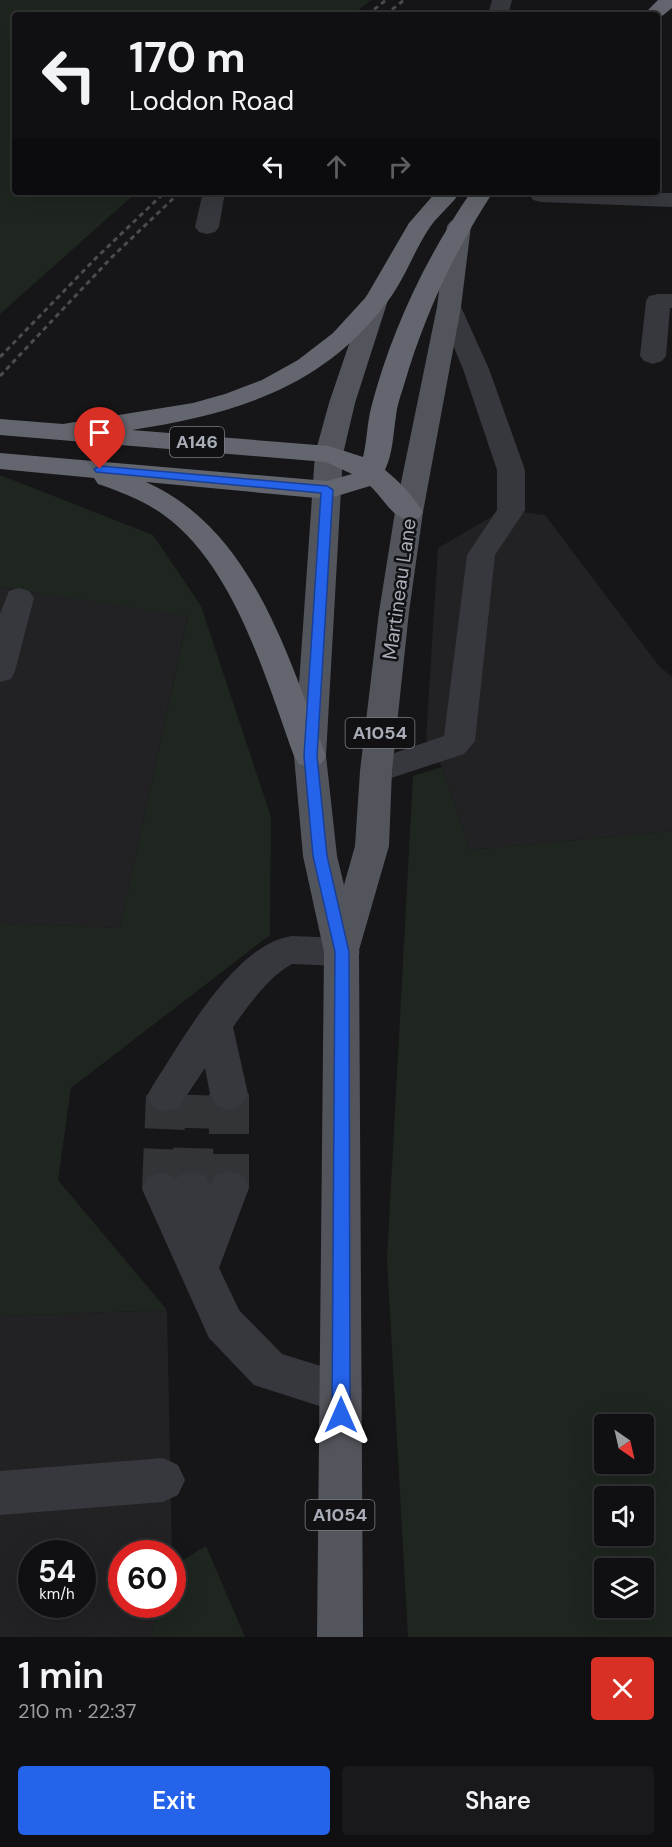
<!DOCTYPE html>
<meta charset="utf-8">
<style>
:root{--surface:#101012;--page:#19191b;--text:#f1f3f6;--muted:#9c9d9f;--line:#303032;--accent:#2563eb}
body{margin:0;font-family:"DM Sans",sans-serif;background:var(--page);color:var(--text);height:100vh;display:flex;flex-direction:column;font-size:22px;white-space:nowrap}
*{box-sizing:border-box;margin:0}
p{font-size:20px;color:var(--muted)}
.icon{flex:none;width:33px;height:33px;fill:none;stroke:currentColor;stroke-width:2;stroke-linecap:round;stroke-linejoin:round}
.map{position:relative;height:1637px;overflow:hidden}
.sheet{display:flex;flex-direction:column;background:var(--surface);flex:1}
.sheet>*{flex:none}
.banner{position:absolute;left:12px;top:12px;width:648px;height:183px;border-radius:6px;box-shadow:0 6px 24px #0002,0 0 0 2px var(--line);background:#101012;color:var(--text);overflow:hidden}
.needle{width:39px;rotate:146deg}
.controls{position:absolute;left:594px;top:1414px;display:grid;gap:12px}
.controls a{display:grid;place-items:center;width:60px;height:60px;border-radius:6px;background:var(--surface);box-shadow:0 6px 24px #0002,0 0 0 2px var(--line);font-size:30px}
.speed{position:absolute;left:18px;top:1540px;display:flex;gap:12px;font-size:30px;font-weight:700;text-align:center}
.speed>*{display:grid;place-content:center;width:78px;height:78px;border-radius:50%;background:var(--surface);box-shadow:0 6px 24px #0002,0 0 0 2px var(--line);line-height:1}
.speed small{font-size:15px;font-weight:400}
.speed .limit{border:9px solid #d22;background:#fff;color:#111}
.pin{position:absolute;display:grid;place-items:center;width:51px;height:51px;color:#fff;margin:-62px -26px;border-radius:50% 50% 50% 0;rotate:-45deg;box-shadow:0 0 6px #0007}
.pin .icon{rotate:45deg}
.me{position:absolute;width:66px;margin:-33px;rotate:0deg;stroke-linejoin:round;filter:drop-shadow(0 0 4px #0008)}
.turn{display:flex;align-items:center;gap:21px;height:126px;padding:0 18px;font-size:27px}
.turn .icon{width:78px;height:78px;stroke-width:2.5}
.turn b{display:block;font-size:42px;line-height:51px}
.lanes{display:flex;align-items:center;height:57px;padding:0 18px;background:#0003;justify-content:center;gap:30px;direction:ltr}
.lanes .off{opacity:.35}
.round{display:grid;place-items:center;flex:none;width:63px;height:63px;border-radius:6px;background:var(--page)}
.summary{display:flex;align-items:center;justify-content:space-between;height:102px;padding:0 18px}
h1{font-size:36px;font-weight:600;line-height:45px}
.action{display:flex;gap:12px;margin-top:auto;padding:12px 18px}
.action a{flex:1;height:69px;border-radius:6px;background:var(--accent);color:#fff;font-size:24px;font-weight:600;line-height:69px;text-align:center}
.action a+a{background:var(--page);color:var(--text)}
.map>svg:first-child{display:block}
</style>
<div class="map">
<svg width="672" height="1637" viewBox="0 0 672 1637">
<rect width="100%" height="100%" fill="#161618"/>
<g fill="#222225" fill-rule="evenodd">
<path d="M503,510L545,515L659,666L672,677V831L470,850L442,767L426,739L438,548Z"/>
<path d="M0,587L188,615L120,928L0,923Z"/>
<path d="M167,1310L172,1554H122V1605H160L150,1637H0V1316ZM32,1554H82V1605H32Z"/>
</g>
<g fill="#1e261f" fill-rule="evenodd">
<path d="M0,0H371L352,15H15V192H137L0,314Z"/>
<path d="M0,475L153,535L201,606L271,817L270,935L71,1088L58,1180L167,1310L0,1316V923L120,928L188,616L0,587Z"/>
<path d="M442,767L470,850L672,831V1637H408L387,1259L413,776ZM604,1425H644V1464H604ZM604,1497H644V1536H604ZM604,1569H644V1608H604Z"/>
<path d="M206,1546L245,1637H150L160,1605H172L173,1566Z"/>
</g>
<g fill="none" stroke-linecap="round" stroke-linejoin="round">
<g stroke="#333438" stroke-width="40" stroke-dasharray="40 20" stroke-linecap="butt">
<path d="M229,1094V1188"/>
<path d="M192,1188L195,1095"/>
<path d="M162,1189L166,1096"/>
</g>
<g fill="#37383d" fill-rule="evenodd">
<path d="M492,0H512L508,15H488Z"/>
<path d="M203,192H225L219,227L215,232L207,234L199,232L195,227Z"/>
<path d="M532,192L672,193V207L541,202L533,200L530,195Z"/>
<path d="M658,294H672V308H670L666,356L662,361L653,364L644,361L640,356L646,301L649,296Z"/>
<path d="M449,300L458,302L461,307L489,369L525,470V510L495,555L475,741L464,754L376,783L365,779L360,771L365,763L444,736L467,555L497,510V470L463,369L437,307L440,302Z"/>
<path d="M19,588L29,591L34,598L15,671L11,679L0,682V614L9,591Z"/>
<path d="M292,936L342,938L354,942L360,952L354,962L342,966L292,964C267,978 249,1005 233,1027L248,1094L242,1105L229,1110L216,1105L210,1094L205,1068L179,1107L166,1112L153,1107L147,1096L153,1085C183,1040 234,944 292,936Z"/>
<path d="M192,1171L206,1176L210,1186L215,1176L229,1171L243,1176L249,1188L219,1268L239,1310L282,1354L356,1377L362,1392L356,1407L341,1413L254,1385L209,1338L142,1189L148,1177L162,1172L177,1179L178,1176Z"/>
<path d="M163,1458L178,1465L185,1480L178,1495L163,1502L0,1515V1471Z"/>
</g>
<path fill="#53555c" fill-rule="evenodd" d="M459,219L467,221L471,226L461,307L423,512L409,612L392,771L389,846L359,950L363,1637H317L324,952L303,856L294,756L315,454L329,403L364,300L367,295L376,293L385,295L388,300L355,403L343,454L326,756L337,856L344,885L355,846L360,771L379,612L395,512L437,307L447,226L451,221Z"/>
<g fill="#63666e" fill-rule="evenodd">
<path d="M658,0H672V8L657,20V15H643Z"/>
<path d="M436,192H460C452,205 439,214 430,227C413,252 404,282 384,306C319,390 232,414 132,430L329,446L363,457C367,441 367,424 371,408C391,331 426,257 471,192H493C454,252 424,316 404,385C401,395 397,405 396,416C393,435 393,453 385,470C400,482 413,496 423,512L419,518C394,525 387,501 370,486L327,499L146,482C252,529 288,656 326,756L321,764L310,768L299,764L294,756C266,679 234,566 165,516C145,501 121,492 98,484L94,478L0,469V453L327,481L352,474L326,462L0,435V419L63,424L193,403L225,394L262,380L298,360L333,333L366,297L409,223Z"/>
</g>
<g stroke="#4a4c52" stroke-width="3" stroke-dasharray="5 4" stroke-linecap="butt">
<path d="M367,15L386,0"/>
<path d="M385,15L404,0"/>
<path d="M0,357L97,257L165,192"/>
<path d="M0,376L112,257L180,192"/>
</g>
</g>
<path fill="#2563eb" stroke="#184099" stroke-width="1.5" d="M100,466L327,486L333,490L317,756L327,856L349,952L350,1415L347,1421L341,1423L335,1421L332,1415L335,952L313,856L304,756L321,493L96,472L94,469Z"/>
<g text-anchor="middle" stroke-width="5" stroke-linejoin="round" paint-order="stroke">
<g fill="#111113" stroke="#7b7e86" stroke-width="1.5">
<rect x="170" y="427" width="54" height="30" rx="4.5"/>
<rect x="345.5" y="718" width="69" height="30" rx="4.5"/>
<rect x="305.5" y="1500" width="69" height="30" rx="4.5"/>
</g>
<g font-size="18" font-weight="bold" fill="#a8adb8">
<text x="197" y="448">A146</text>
<text x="380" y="739">A1054</text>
<text x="340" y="1521">A1054</text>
</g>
<g font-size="20" fill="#a8adb8" stroke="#111113">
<text transform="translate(399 589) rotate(-82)" y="7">Martineau Lane</text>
</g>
</g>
</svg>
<div class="controls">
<a><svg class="needle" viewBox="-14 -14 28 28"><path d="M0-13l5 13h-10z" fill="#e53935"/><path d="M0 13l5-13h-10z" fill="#9c9d9f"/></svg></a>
<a><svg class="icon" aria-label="sound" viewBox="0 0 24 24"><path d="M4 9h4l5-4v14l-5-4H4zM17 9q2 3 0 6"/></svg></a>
<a><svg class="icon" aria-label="layers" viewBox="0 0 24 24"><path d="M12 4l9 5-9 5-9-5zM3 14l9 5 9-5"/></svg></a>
</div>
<div class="speed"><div>54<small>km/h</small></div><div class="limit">60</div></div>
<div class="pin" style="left:100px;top:469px;background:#d93025"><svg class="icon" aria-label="arrive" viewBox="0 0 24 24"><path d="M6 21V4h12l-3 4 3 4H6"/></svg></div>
<svg class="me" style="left:341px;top:1415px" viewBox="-20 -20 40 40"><path d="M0-17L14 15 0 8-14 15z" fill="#2563eb" stroke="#fff" stroke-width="4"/></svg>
<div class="banner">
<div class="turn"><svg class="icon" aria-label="left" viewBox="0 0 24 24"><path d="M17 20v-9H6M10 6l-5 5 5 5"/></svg><div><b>170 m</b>Loddon Road</div></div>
<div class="lanes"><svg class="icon" aria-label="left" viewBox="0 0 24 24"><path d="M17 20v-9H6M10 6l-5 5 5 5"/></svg><svg class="icon off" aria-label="ahead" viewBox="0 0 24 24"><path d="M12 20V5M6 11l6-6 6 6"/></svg><svg class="icon off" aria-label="right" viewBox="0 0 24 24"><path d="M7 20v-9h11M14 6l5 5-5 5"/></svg></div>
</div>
</div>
<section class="sheet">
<div class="summary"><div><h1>1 min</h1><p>210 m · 22:37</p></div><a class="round" style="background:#d93025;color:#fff"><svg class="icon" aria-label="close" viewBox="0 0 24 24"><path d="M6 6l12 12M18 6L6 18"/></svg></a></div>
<div class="action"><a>Exit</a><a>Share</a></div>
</section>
